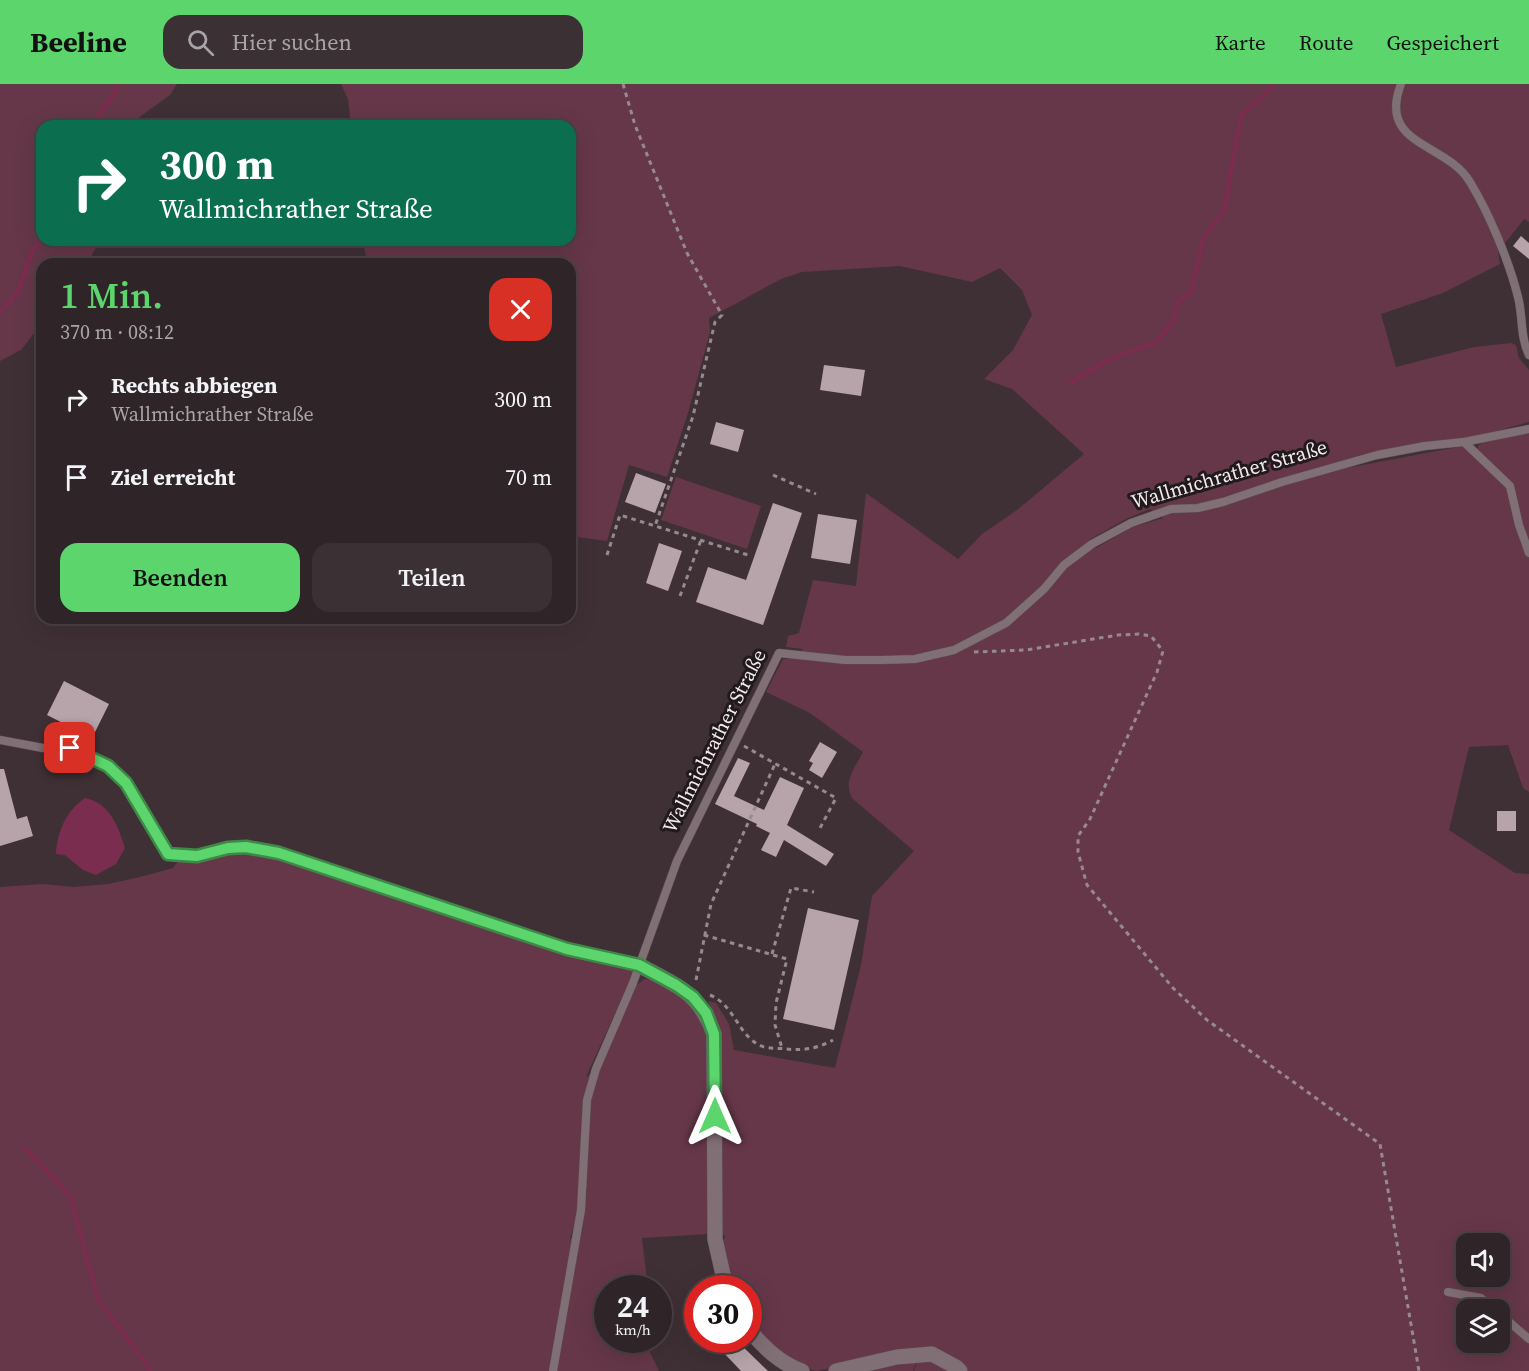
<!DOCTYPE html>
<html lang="de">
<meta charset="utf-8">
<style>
:root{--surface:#2f2428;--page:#3b3034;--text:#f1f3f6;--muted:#a7a4a8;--line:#4a4145;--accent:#5cd56d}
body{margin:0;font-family:"Source Serif 4",serif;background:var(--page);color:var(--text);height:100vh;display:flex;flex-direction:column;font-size:22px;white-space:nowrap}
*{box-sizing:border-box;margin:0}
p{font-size:20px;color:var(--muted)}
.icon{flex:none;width:33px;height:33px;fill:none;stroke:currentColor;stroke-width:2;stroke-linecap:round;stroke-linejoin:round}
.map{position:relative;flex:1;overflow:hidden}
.side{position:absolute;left:36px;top:174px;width:540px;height:366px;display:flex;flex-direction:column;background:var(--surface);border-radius:18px;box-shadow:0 6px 24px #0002,0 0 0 2px var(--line)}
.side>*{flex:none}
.top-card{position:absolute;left:36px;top:36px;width:540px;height:126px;border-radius:18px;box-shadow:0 6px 24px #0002,0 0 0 2px var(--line);background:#0b6e4f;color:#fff;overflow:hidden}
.buttons{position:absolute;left:1456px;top:1149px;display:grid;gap:12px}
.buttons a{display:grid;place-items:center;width:54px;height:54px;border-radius:12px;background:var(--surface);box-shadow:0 6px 24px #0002,0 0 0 2px var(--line);font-size:30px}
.speed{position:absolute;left:594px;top:1191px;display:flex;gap:12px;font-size:30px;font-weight:700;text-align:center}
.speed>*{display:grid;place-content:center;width:78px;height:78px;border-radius:50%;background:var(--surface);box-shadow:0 6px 24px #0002,0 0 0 2px var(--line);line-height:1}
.speed small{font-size:15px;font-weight:400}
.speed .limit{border:9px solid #d22;background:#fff;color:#111}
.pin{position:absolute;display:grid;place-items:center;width:51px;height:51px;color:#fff;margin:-26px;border-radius:12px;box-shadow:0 3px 9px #0006}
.me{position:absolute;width:66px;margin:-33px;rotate:0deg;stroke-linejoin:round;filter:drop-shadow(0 0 4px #0008)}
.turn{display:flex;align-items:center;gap:21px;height:126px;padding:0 24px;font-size:27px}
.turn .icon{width:78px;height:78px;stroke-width:2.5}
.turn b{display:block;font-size:42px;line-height:51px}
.round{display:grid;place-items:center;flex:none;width:63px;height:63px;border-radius:18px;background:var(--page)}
.summary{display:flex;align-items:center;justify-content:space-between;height:102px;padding:0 24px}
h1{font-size:36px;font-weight:600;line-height:45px;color:var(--accent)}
.action{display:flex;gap:12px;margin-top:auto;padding:12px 24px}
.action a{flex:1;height:69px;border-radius:18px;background:var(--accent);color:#111;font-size:24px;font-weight:600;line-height:69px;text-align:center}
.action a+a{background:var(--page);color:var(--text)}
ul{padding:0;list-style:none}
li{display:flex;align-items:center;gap:18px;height:78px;padding:0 24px}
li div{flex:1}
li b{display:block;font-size:22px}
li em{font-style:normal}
header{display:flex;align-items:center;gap:36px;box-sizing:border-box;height:84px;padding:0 30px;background:var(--accent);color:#111}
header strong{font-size:28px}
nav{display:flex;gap:33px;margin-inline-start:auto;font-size:21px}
.search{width:420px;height:54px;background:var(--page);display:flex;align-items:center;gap:15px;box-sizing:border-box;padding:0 21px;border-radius:18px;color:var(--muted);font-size:22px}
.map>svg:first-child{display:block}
</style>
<header>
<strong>Beeline</strong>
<div class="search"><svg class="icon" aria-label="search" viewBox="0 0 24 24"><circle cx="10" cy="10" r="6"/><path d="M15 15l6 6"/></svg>Hier suchen</div>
<nav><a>Karte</a><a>Route</a><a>Gespeichert</a></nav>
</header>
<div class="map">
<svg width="1529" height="1287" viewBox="0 0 1529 1287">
<rect width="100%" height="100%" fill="#3f3035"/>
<g fill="#653749" fill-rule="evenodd">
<path d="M0,0H177L170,11L127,42H42V156H100L87,180H42V239L21,266L0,277Z"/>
<path d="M341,0H1529V138L1524,135L1498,168L1500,180L1443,209L1381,230L1396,283L1474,263L1511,259L1516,261L1519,274L1529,286V338C1510,343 1490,350 1470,353C1427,360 1384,362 1343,377L1347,384L1463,362L1477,370L1478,362L1485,356L1529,346V708L1523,704L1508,661L1469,663L1449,746L1515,789L1529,790V1287H914L918,1277L861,1278L816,1287L794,1279L770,1262L749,1233L748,1204H732L721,1165L725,1152L720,1148L722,969L721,949L708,917L716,919L729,940L734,966L835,984L861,881L872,812L914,767L852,714C843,696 855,684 863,668L810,629L766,608L783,575L796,574L803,565L786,563L788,552L799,549L813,496L856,502L866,409L958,475L982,450L1017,426L1084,370L1012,305L984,295L1013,266L1032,231L1022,206L1000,184L972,198L900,182L802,188L781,195L709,234L710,248L688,329L667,393L629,381L607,457L570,452V180H367L363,156H570V42H351L348,15ZM1150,425L1163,434L1133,443L1096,464L1089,456L1126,435ZM1467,1160H1500V1192H1467ZM1467,1226H1500V1258H1467Z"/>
<path d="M676,393L761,422L747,465L661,436Z"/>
<path d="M246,767C299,777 348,796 398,813C473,839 548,864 625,882L633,886L631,894L586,993L599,985L623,929L637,901L644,895C659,895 690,918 699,930C703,936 706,945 709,952V1150L642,1154L647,1196L650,1204H608V1256H644L659,1287H0V803L43,800L74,803L108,800L140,793L173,784L179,776C202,775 224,769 246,767ZM579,1105H587L582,1149L570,1155L578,1127Z"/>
<path d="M917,1278L913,1287H864Z"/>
</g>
<path fill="#7b2d4f" d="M85,714C110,719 118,742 125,764L116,780L96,791L83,786L65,771L56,770C57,748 66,727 85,714Z"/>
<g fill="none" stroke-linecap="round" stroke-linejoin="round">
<g stroke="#7b2d4f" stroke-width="4.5">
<path d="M93,42C98,26 115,16 117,0"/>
<path d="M0,227L18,208L32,168L42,154"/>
<path d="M1072,298L1105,277L1156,258L1174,236L1177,218L1191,208L1204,153L1224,127L1241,31L1268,7L1272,0"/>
<path d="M25,1064L70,1112L98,1215L150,1285V1287"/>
</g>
</g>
<g fill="#b7a4aa">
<path d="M1521,152L1529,159V175L1513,162Z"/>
<path d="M824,281L865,286L861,312L820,306Z"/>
<path d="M716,338L744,346L738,368L710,360Z"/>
<path d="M636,389L666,400L655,429L625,418Z"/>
<path d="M773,419L802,429L763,541L696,518L708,483L746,496Z"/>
<path d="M818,430L857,436L850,480L811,474Z"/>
<path d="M659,459L682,467L668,507L646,499Z"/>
<path d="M64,597L109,620L92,654L47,631Z"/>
<path d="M820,658L837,668L822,694L809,686L813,679L809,677Z"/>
<path d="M738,674L750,679L734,712L764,726L780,693L804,704L787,741L834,770L826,782L784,756L776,773L761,766L770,749L756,742L757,740L715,720Z"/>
<path d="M0,685H4L17,735L27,732L33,752L0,762Z"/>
<rect x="1497" y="727" width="19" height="20"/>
<path d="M808,824L859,836L834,946L783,935Z"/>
<path d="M734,1256H736L768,1287H741L722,1267Z"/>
</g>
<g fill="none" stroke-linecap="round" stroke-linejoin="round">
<g stroke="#5b4f53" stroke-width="9">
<g id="service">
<path d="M1401,0C1377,62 1446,58 1470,98C1489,129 1509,177 1518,213C1523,232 1520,253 1529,271"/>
<path d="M1464,358L1510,402L1519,441L1529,469"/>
<path d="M0,656L43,664H70L108,682L126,699L168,770L197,772L228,764L246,763L279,769L567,865L639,881"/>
<path d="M1448,1208L1481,1214L1495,1226"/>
<path d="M1500,1230L1529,1255"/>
<path d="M553,1287L581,1126L587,1016L596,985L633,899L677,777L779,569L845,576H882L915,575L954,566L1006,539L1044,505L1064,481L1092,460L1131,439L1171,425L1198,424L1223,418L1282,398L1377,371L1425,362L1464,358L1529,345"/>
</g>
</g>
<g stroke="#5b4f53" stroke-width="16">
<g id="minor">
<path d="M639,881C676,902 698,906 714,950L715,1155L726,1204"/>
<path d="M748,1245C764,1263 779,1279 802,1287"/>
<path d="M836,1287L897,1273L932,1270L956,1283L960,1287"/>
</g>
</g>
<g stroke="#968a8e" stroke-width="3" stroke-dasharray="4.5 4.5" stroke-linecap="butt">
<path d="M623,0L635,41L687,169L722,231L715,238L693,332L655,442"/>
<path d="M773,391L816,410"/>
<path d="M607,471L620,431L748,471"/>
<path d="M680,512L701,456"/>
<path d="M974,568L1026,566L1118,551L1139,550L1151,552L1163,567L1157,588L1090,735L1078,752V768L1087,801L1173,904L1207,936L1380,1060L1419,1287"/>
<path d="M744,662L836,714L819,746"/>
<path d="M704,851L787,875L776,919L775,941L782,964"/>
<path d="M772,870L791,804L814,808"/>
<path d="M696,896L711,820L775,680"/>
<path d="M710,911C734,921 738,950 759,961C766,965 779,964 787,965C803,967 819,964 833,956"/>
</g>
<use href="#service" stroke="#806f74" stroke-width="8"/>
<use href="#minor" stroke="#806f74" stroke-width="15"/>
</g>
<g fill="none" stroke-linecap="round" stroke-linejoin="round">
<g stroke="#3c8a47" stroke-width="15">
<path id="route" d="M70,664L108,682L126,699L168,770L197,772L228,764L246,763L279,769L567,865L639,881L676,901L693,913L706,929L714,950L715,1032"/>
</g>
<use href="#route" stroke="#5cd56d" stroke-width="10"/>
</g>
<g text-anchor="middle" stroke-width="6" stroke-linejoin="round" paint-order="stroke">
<g font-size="20" fill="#f4eaed" stroke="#211a1d">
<text transform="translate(1229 390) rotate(-16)" y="7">Wallmichrather Straße</text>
<text transform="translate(714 657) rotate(-63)" y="7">Wallmichrather Straße</text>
</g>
</g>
</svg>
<div class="buttons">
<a><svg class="icon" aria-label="sound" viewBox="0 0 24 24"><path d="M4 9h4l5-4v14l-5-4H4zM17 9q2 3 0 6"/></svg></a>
<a><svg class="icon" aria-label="layers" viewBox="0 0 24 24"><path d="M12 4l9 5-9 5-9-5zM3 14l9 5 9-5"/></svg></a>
</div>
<div class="speed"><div>24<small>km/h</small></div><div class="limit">30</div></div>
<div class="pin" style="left:70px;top:664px;background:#d93025"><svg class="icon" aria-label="arrive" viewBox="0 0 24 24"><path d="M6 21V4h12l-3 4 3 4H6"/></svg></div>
<svg class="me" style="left:715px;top:1032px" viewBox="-20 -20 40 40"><path d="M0-17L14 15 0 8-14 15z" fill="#5cd56d" stroke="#fff" stroke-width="4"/></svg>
<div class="top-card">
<div class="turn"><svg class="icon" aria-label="right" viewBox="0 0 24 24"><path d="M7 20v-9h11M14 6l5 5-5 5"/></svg><div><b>300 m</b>Wallmichrather Straße</div></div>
</div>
<section class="side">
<div class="summary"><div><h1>1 Min.</h1><p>370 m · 08:12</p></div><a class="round" style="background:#d93025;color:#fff"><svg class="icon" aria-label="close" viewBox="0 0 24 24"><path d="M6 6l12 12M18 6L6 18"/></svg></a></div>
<ul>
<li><svg class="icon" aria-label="right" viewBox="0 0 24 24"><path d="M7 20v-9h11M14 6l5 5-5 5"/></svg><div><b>Rechts abbiegen</b><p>Wallmichrather Straße</p></div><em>300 m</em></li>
<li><svg class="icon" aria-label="arrive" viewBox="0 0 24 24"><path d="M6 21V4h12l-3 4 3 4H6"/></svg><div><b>Ziel erreicht</b></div><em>70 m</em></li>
</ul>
<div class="action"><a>Beenden</a><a>Teilen</a></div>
</section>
</div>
